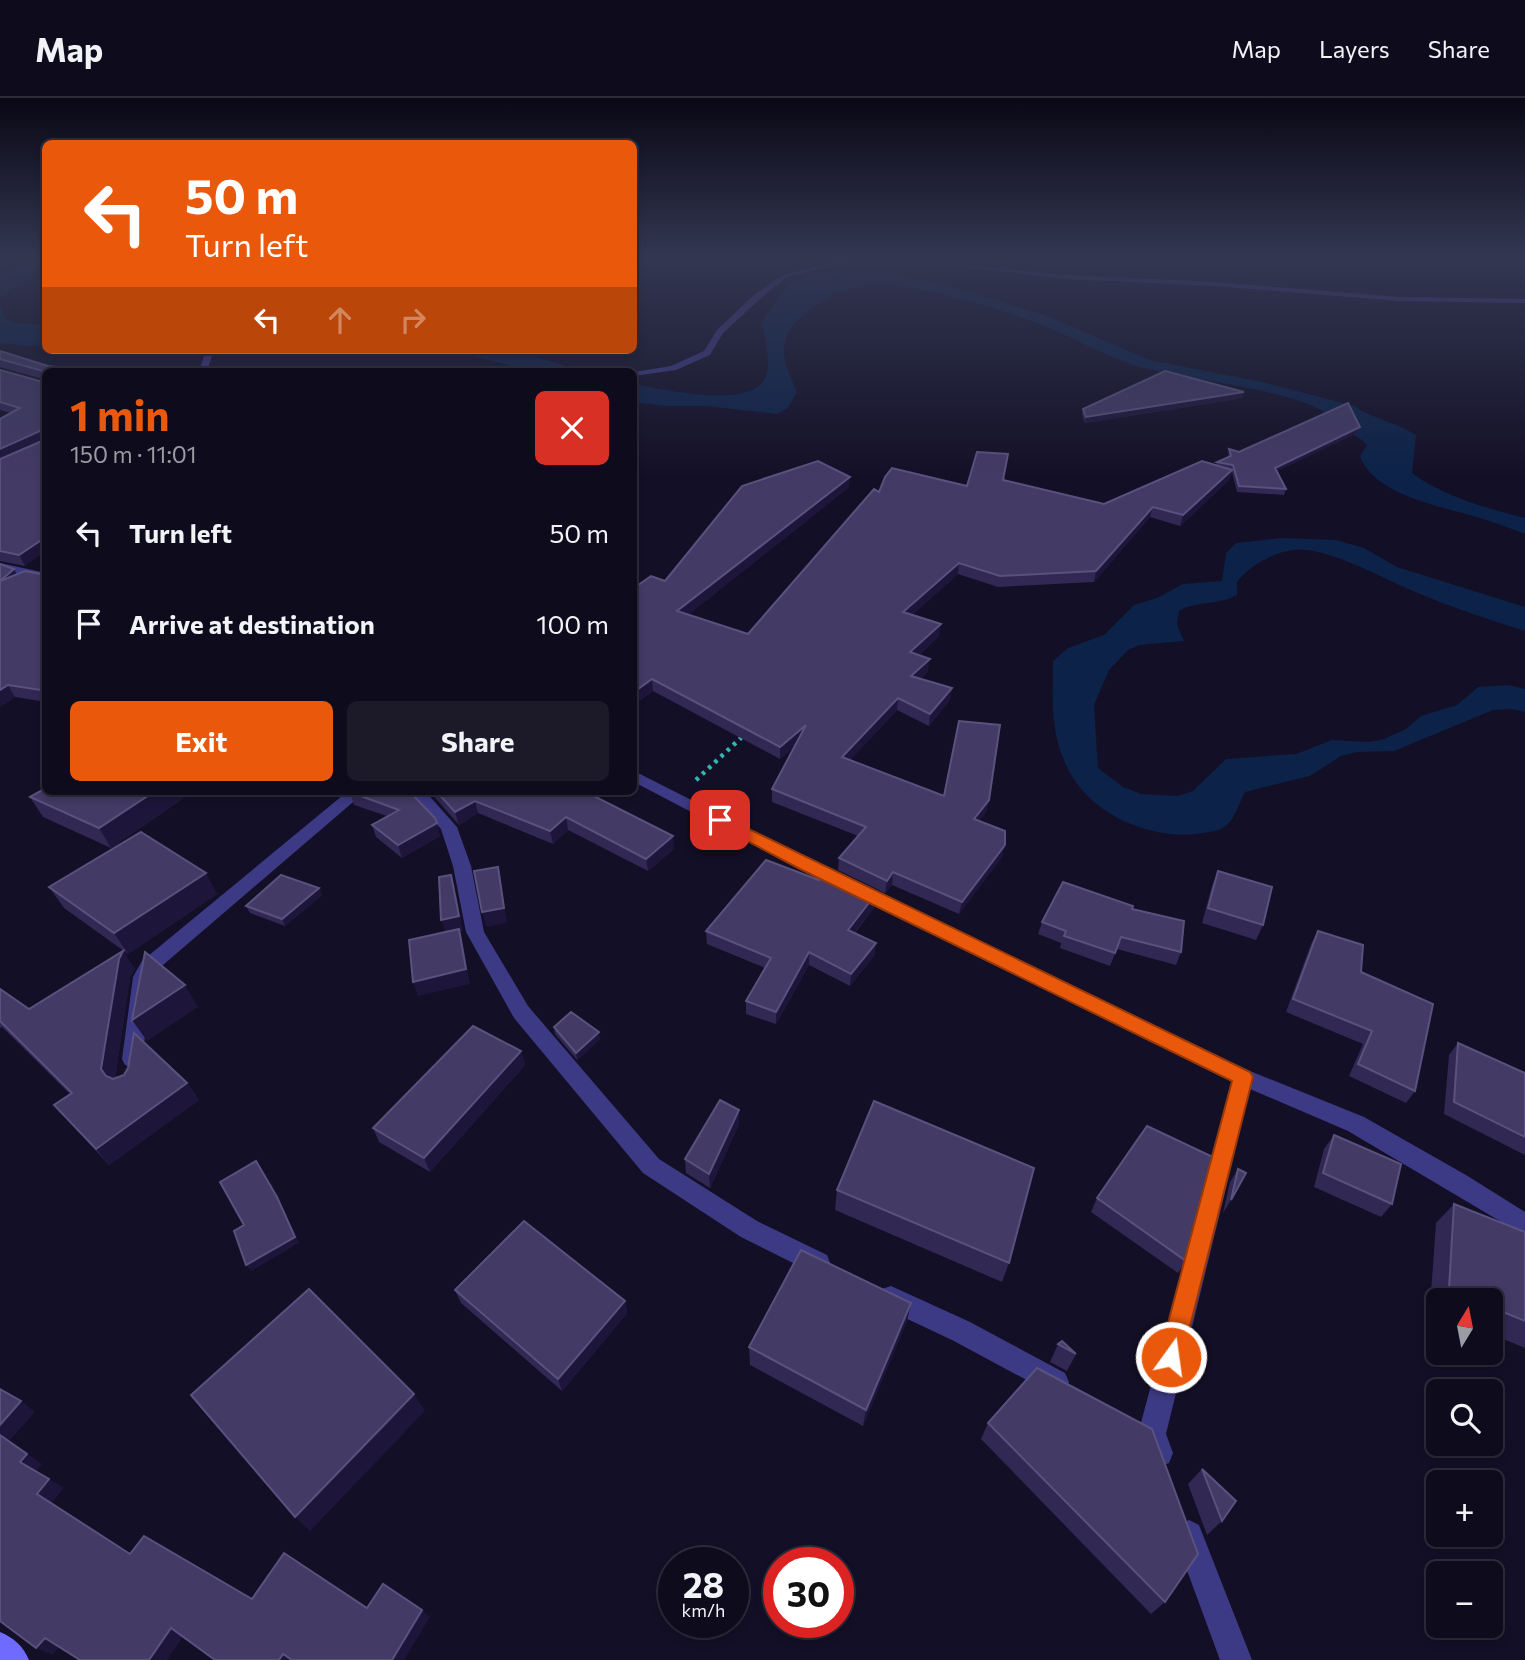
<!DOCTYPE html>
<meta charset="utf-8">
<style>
:root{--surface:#0e0b1c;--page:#1c1929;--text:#f1f3f6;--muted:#9b9ba3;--line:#2e2b3b;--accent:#ea580c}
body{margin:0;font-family:Commissioner,sans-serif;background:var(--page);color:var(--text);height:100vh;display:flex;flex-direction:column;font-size:26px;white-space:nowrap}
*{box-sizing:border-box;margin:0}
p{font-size:23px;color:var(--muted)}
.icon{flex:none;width:38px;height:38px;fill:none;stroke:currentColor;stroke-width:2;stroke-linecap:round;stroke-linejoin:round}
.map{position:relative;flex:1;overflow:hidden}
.details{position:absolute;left:42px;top:270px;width:595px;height:427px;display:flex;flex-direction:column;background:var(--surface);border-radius:10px;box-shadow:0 4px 10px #0003,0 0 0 2px var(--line)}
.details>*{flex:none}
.guide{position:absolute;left:42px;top:42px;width:595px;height:214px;border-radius:10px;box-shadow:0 4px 10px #0003,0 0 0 2px var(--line);background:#ea580c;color:#fff;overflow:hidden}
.needle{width:46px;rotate:10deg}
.tools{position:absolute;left:1426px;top:1190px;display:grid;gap:14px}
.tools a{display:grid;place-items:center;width:77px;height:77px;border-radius:10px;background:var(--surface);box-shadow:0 4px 10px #0003,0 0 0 2px var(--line);font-size:35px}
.speed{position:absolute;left:658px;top:1449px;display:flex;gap:14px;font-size:35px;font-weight:700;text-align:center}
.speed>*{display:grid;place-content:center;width:91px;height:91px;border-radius:50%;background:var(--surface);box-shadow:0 4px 10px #0003,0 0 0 2px var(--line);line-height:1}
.speed small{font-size:18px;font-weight:400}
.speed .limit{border:10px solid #d22;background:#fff;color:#111}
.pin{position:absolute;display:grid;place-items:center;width:60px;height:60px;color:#fff;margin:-30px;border-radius:14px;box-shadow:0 4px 10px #0006}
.me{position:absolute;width:77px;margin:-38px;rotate:14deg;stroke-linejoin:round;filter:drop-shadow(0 0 5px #0008)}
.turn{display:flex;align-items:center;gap:24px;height:147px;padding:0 28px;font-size:32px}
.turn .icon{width:91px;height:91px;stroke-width:2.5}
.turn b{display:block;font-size:49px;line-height:60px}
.lanes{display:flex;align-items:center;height:66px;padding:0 28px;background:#0003;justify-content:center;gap:35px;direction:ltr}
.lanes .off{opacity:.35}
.round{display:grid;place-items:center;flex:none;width:74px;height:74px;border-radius:10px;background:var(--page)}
.overview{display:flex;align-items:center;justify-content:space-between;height:119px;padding:0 28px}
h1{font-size:42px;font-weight:700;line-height:52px;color:var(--accent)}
.button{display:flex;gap:14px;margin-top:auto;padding:14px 28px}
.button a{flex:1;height:80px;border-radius:10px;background:var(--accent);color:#fff;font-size:28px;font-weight:700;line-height:80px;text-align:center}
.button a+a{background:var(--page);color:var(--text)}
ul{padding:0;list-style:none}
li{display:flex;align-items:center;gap:21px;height:91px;padding:0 28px}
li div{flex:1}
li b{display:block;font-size:26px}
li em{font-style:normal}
header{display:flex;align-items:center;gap:42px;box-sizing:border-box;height:98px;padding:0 35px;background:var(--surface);border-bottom:2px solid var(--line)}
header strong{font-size:33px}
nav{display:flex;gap:38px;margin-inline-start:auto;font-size:24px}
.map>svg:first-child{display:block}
</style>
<header>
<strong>Map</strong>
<nav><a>Map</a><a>Layers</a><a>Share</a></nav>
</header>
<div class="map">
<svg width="1525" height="1562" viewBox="0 0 1525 1562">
<rect width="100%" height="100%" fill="#130f26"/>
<g fill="#0c2248">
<path d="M24,161L46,162L38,168L33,178L0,199V178L21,166Z"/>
<path d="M837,174L904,179L967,194L1045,217L1150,262L1262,284L1354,308C1374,321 1395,324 1416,337L1412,375C1444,399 1487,410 1525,420V436C1511,431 1497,425 1483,421C1447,409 1374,399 1360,358L1367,347C1360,338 1349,336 1341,329C1333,323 1341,328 1334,321C1302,290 1178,282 1130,266C1100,255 1072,239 1042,227C1010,215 979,205 946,197C891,183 853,177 806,215C774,241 782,261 797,294L788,310L777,316L705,308H665L634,304V286C661,291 754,313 766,278C771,263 765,241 762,225C788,185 788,180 837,174Z"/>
<path d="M0,207L5,221L14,225L45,227V246L26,248L0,245Z"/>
<path d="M449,252H515L582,273H523L512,268Z"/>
<path d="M1282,440L1336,442L1364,450L1397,469L1525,509V533C1487,521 1450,509 1413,493C1380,479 1344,458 1308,452C1284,448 1251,465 1237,484V497C1219,508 1196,502 1179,513L1177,527L1184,543L1139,547L1128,552L1109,572L1094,607L1098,670L1123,689L1141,696L1177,698L1193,693L1226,661L1296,656L1332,642L1369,644L1384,641L1406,631L1421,618L1457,607L1478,589L1508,587L1525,591V614L1511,611L1493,612L1394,653L1357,654L1341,658L1310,678L1245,694C1240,703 1235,720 1227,727C1219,734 1207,734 1197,736C1149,741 1092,717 1069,673C1049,634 1053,604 1053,563L1068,550L1104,537L1134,507L1157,500L1183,486L1222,483L1226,455L1236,445Z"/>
</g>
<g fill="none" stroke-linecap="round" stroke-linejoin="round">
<path stroke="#2fb8b0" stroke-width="4.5" stroke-dasharray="3.5 5" stroke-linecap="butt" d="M696,682L743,638"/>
<g fill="#3d3a85" fill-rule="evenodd">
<path d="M848,161H859L787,179L760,201L723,235L710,257L676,272L634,278V274L671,268L704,253L717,232L754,197L783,177Z"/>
<path d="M894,161L1067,177L1214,184L1399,199L1525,201V205L1399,203L1214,188L1067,181Z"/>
<path d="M348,693H366L156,873L153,879L142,961L139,967L132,969L125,967L122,961L133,879L142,863Z"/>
<path d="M404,693H425L457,729L471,768L484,834L528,908L659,1061L757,1123L827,1157L830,1165L827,1173L818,1177L809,1173L741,1139L643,1075L514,920L466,834L453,768L441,731Z"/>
<path d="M1243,970L1250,973L1253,979L1166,1336L1173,1355L1169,1365L1159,1369L1149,1365L1138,1336L1233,979L1236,973Z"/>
<path d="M891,1188L970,1224L1065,1275L1069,1284L1065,1293L1056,1297L1047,1293L952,1242L882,1209L879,1200L882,1191Z"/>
<path d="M1189,1422L1199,1427L1252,1562H1220L1174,1437L1179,1427Z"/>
</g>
<g fill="#3d3a85" fill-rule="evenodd">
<path d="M206,252H214L207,273H199Z"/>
<path d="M0,465L46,475V483L0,473Z"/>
<path d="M634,673L812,763L1250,973L1364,1019L1466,1077L1525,1114V1138L1348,1033L1236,985L800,771L634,684Z"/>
</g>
<path fill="#6f6bff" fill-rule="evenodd" d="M0,1534C14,1540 23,1548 29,1562H0Z"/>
</g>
<g fill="#312854">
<path d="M0,253L48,268L25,468L0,463V321L11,315L0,312V272L43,284V281L0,269Z"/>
<path d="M1243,300L1085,325L1082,316L1083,311Z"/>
<path d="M1360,329L1357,335L1277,373L1286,391L1284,397L1237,394L1232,374L1229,382L1180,428L1150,419L1094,484L998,489L958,476L912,517L939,538L919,557L928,573L920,581L952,590L950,602L929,628L897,612L850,662L944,698L989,702L986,714L979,723L1002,759L959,816L892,787L885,795L838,772L839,760L858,738L772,704V691L794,649L780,661L653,593L634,607L665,483L849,389L688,517L748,536L879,394L967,388L1003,382L1104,406L1216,367L1217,364L1228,359L1229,351L1239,354Z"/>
<path d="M17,476L46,477V604L15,599L0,609Z"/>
<path d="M46,693H194L111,750L43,719L30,699Z"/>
<path d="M409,693L440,738L402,760L376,739L372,727L387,718L354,707L350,694Z"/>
<path d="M429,693H584L674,751L648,773L568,732L553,746L478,715L459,727Z"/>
<path d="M1218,773L1263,827L1256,842L1202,825L1212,788Z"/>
<path d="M819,782L875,797L874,810L855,835L876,845L874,858L850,888L809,867L776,926L746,916V903L765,870L707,846L706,833Z"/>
<path d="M49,789L217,796L128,856L64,810Z"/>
<path d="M319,790L322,797L285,828L250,815L246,808Z"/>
<path d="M1132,811L1181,854L1176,867L1117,851L1110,868L1060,850L1061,845L1038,836L1042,824Z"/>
<path d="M1318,833L1361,874L1415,993L1406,1005L1349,978L1363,946L1286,914L1311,846Z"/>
<path d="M135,871L130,879L115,981L187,985L199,1002L109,1067L54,1007L70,996L2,929L0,930V891L29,911Z"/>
<path d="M554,929L600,941L577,962L555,936Z"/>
<path d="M1458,945L1525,975V1057L1444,1016L1449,957Z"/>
<path d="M521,953L525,967L430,1074L379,1044L373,1030Z"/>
<path d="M739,1012V1026L710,1090L686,1075L685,1061Z"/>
<path d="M1334,1037L1392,1106L1381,1119L1314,1089L1324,1051Z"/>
<path d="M1238,1071L1231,1102L1223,1115L1230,1084Z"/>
<path d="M837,1092L1009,1165L1002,1184L835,1112Z"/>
<path d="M1097,1100L1186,1163L1178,1175L1091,1114Z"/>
<path d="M1454,1106L1525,1134V1250L1491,1236V1202H1438V1213L1430,1209L1436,1125Z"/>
<path d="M455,1192L625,1203L627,1215L562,1293L461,1205Z"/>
<path d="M911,1205L907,1223L863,1328L750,1267L749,1249Z"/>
<path d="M1058,1246L1076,1256L1067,1273L1050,1264Z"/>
<path d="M988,1325L1165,1504L1151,1516L981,1341Z"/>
<path d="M1202,1371L1222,1423L1207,1437L1188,1386Z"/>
</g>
<g fill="#1d163a">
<path d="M1244,294L1243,300L1085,325L1086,319Z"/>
<path d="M1360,329L1357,335L1273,375L1275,370Z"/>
<path d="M42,332L46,342L0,363V351Z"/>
<path d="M1232,372L1229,382L1180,428L1183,417Z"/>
<path d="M850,379L849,389L678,525L677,513Z"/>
<path d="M1153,409L1150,419L1094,484L1096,473Z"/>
<path d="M46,439V453L25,468L19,457Z"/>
<path d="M959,465L958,476L902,526L903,514Z"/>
<path d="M14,471L20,482L0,483Z"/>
<path d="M941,526L939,538L909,566L910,554Z"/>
<path d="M930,561L928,573L910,590L911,578Z"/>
<path d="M652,581L653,593L634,607V594Z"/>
<path d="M8,587L15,599L0,609V592Z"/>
<path d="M46,588V601L41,592Z"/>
<path d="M952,590L950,602L929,628L930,616Z"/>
<path d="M898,600L897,612L841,672L842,659Z"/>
<path d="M806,627V639L780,661V649Z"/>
<path d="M155,693H194L111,750L99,730Z"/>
<path d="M989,702L986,714L971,733L974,721Z"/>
<path d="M475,703L478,715L459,727L455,714Z"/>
<path d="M566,719L568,732L553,746L550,733Z"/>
<path d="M437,725L440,738L402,760L398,747Z"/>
<path d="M673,738L674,751L648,773L646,761Z"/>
<path d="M1005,747L1002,759L959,816L962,804Z"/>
<path d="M498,769L501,783L507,825L486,829L482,814Z"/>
<path d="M893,774L892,787L885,795L887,783Z"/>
<path d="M206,775L217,796L128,856L114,835Z"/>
<path d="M451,777L455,792L463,833H459L463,846L470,886L418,898L413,884L446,836L441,822Z"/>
<path d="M319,790L322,797L285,828L282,821Z"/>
<path d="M875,797L874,810L847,844L848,832Z"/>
<path d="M876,845L874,858L850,888L851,876Z"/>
<path d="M123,853L135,871L130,879L114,988L101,971L119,861Z"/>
<path d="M809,854V867L776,926V914Z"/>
<path d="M185,887L198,909L147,943L132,922Z"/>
<path d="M599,934L600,941L577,962L576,955Z"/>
<path d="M521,953L525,967L430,1074L424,1060Z"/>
<path d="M187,985L199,1002L109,1067L96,1051Z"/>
<path d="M739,1012V1026L710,1090L709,1076Z"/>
<path d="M256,1063L281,1105L299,1145L251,1173L246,1167Z"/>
<path d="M625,1203L627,1215L562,1293L558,1281Z"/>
<path d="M911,1205L907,1223L863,1328L866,1312Z"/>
<path d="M414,1296L425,1313L310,1433L295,1419Z"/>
<path d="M21,1303L35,1314L9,1343L42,1366L35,1374L20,1364L0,1337V1327Z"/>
<path d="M49,1381L64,1390L52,1405L37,1396Z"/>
<path d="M422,1512L430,1519L404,1562H392Z"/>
<path d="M171,1530L184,1537L167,1562H149Z"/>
<path d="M45,1540L61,1546L53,1557L36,1550Z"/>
<path d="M283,1556L294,1562H279Z"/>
</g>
<g fill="#433a66" stroke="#5a527e" stroke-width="2">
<path d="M0,253L48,268L90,273H46V439L19,457L0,453V361L42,343V332L0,351V321L20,310L0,304V272L43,284V273L0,261Z"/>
<path d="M1165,273L1244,294L1086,319L1083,311Z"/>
<path d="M1348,305L1360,329L1275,370L1286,391L1239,388L1233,367L1217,364L1231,358L1229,351L1239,354Z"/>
<path d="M977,354L1008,356L1003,382L1104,406L1202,363L1232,372L1183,417L1153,409L1096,473L1000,478L959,465L903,514L941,526L910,554L930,561L911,578L952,590L930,616L898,600L842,659L944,698L959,623L1000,627L989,702L974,721L1005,733V747L962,804L893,774L887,783L839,760L866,729L772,691L806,627L780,649L652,581L634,594V490L651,478L665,483L742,388L818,363L850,379L677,513L748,536L874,391L879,394L885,379L892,370L967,388Z"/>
<path d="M0,466L14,471L0,483Z"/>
<path d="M25,473L46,477V588L41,592L8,587L0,592V483Z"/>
<path d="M46,690V693H155L99,730L30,699Z"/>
<path d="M351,693H409L435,720L437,725L398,747L372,727L399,712L350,694Z"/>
<path d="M436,693H584L673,738L646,761L566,719L550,733L475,703L455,714Z"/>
<path d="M141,734L206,775L114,835L49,789Z"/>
<path d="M766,762L819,782L826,774L875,797L848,832L876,845L851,876L809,854L776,914L746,903L771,860L706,833Z"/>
<path d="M498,769L504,810L482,814L474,773Z"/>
<path d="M1218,773L1272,789L1263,827L1208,810Z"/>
<path d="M281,777L319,790L282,821L246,808Z"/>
<path d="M451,777L459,818L441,822L439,779Z"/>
<path d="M1063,784L1133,808L1132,811L1184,823L1181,854L1121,839L1115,855L1064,838L1066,833L1042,824Z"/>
<path d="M459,831L466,871L413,884L409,842Z"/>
<path d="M1318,833L1363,847L1361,874L1433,906L1415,993L1358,966L1372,933L1293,901Z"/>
<path d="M123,853L119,861L101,971L106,978L113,981L124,977L128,970L134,935L187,985L96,1051L54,1007L72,995L0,923V891L29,911Z"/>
<path d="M145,854L185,887L132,922Z"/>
<path d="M571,914L599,934L576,955L554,929Z"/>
<path d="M473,928L521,953L424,1060L373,1030Z"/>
<path d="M1458,945L1525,975V1039L1454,1004Z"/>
<path d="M720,1002L739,1012L709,1076L685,1061Z"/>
<path d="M874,1003L1034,1070L1009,1165L837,1092Z"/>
<path d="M1147,1028L1213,1059L1186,1163L1097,1100Z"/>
<path d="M1334,1037L1401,1066L1392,1106L1323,1075Z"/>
<path d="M256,1063L277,1099L295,1139L246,1167L234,1133L244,1127L220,1084Z"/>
<path d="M1238,1071L1246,1075L1231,1102Z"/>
<path d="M1454,1106L1525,1134V1223L1491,1209V1202H1476L1449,1191Z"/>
<path d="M524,1123L625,1203L558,1281L455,1192Z"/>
<path d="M801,1152L911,1205L866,1312L749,1249Z"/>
<path d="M309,1191L414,1296L295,1419L191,1297Z"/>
<path d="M1062,1243L1076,1256L1058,1246Z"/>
<path d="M1037,1270L1152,1331L1198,1456L1165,1504L988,1325Z"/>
<path d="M0,1291L21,1303L0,1327Z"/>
<path d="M0,1337L27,1356L20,1364L49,1381L37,1396L130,1456L144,1438L252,1501L284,1455L367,1510L383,1486L422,1512L392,1562H292L283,1556L279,1562H215L171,1530L149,1562H80L45,1540L36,1550L0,1523Z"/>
<path d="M1202,1371L1236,1403L1222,1423Z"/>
</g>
<linearGradient id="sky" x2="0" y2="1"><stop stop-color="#0a0815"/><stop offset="0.42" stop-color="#333752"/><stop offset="1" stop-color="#333752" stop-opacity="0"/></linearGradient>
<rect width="1525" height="380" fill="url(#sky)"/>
<path fill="#ea580c" stroke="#983908" stroke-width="2" d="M720,717L1250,974L1253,979L1180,1268L1171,1271L1163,1268L1159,1259L1232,983L800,771L715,726L713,722L715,719Z"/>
</svg>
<div class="tools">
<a><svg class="needle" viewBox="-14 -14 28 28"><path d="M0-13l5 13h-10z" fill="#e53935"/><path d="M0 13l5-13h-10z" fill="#9b9ba3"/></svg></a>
<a><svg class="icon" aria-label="search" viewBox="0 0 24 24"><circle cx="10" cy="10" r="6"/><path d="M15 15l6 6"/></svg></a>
<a>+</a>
<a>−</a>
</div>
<div class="speed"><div>28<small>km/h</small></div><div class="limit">30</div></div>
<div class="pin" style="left:720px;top:722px;background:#d93025"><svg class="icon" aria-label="arrive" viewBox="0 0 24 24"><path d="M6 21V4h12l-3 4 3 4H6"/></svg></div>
<svg class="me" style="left:1171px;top:1259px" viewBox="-20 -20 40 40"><circle r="17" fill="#ea580c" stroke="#fff" stroke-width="3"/><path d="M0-11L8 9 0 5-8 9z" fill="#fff"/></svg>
<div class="guide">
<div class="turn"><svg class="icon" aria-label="left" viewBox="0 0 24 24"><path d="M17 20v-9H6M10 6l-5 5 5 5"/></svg><div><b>50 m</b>Turn left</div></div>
<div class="lanes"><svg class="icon" aria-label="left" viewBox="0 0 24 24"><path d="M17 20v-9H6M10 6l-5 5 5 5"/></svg><svg class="icon off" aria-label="ahead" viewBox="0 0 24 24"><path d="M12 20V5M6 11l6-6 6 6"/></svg><svg class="icon off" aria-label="right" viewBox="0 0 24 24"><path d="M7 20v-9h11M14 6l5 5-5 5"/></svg></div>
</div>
<section class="details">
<div class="overview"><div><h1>1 min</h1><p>150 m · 11:01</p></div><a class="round" style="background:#d93025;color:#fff"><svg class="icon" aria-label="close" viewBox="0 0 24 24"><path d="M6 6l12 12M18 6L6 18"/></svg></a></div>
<ul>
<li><svg class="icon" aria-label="left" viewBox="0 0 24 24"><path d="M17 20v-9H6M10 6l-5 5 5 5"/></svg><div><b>Turn left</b></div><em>50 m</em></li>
<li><svg class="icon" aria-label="arrive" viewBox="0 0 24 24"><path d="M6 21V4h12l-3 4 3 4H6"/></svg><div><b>Arrive at destination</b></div><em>100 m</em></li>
</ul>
<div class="button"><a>Exit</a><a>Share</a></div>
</section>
</div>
